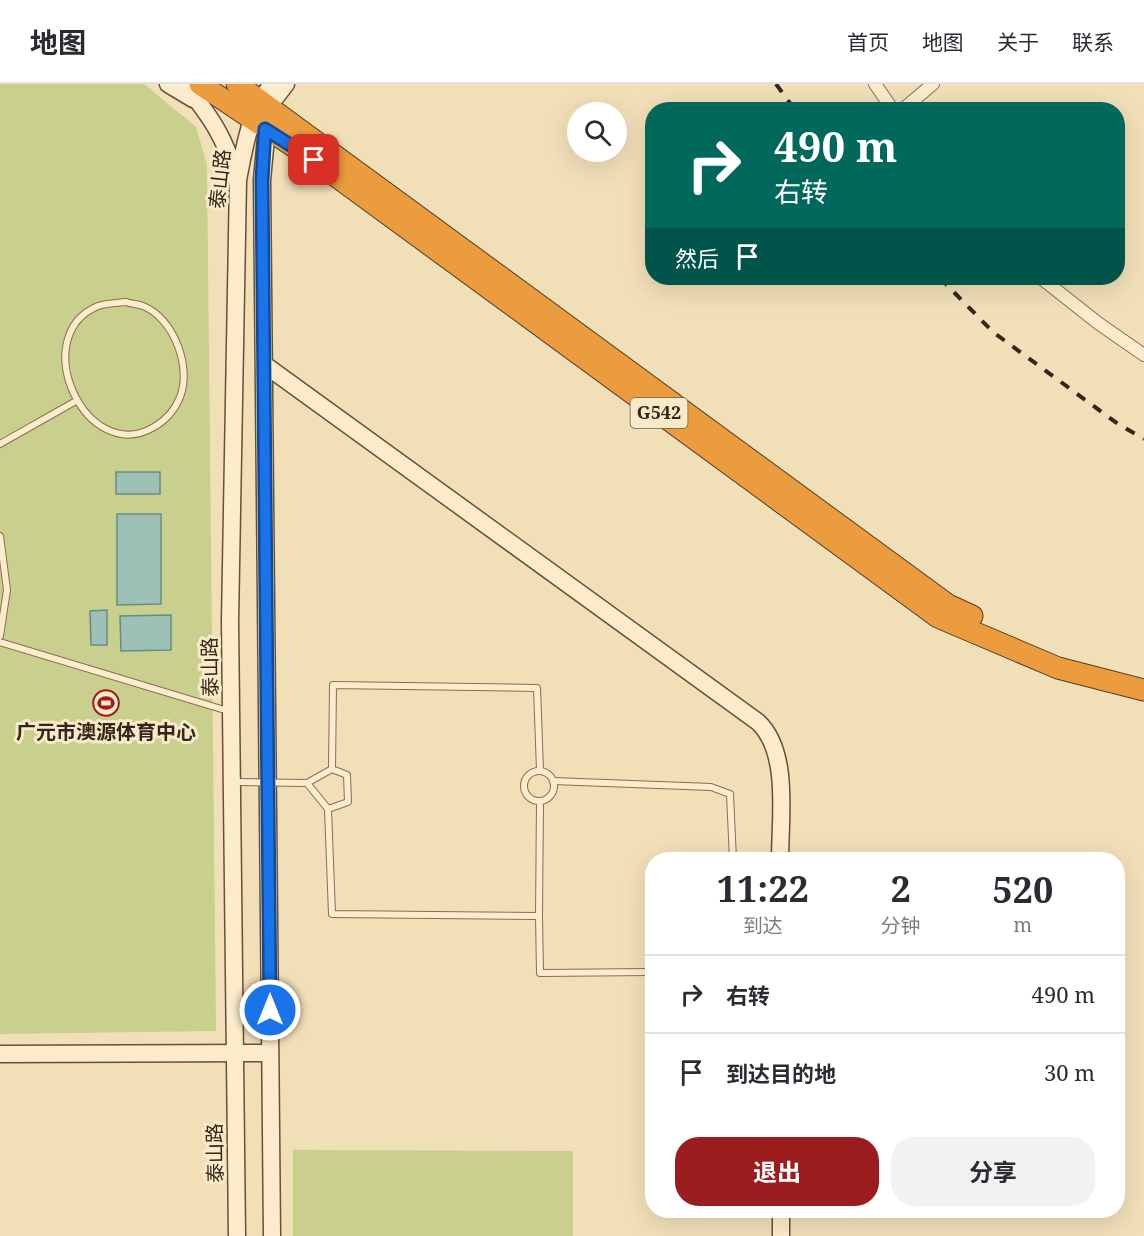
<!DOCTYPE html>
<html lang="zh">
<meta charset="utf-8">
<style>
:root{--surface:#fff;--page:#f2f2f3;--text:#2b2b33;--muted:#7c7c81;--line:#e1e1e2;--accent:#9c1d20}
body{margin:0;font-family:"Noto Serif","Noto Sans SC",serif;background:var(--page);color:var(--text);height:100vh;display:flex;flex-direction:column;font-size:22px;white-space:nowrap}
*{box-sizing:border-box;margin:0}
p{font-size:20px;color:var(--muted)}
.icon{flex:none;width:33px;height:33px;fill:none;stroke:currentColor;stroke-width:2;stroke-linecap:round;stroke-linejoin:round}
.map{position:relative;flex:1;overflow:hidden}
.panel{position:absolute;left:645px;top:768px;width:480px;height:366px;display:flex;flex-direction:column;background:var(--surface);border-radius:24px;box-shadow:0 6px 24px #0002}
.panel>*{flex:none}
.hud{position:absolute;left:645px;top:18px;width:480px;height:183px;border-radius:24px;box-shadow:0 6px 24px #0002;background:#00695c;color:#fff;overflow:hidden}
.fabs{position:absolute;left:567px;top:18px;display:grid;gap:12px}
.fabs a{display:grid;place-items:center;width:60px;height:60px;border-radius:50%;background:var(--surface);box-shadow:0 6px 24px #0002;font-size:30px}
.pin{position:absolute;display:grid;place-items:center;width:51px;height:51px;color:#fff;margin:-26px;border-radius:12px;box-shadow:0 3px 9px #0006}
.me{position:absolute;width:66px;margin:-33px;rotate:0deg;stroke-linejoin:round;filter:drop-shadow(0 0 4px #0008)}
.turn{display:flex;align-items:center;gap:21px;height:126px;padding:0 30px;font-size:27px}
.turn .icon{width:78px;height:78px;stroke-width:2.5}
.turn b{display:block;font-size:42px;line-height:51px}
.then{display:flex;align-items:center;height:57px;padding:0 30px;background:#0003;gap:12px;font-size:22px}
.eta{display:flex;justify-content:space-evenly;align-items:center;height:102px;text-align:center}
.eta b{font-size:36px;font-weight:700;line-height:42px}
.cta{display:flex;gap:12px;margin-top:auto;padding:12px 30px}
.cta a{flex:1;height:69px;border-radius:24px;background:var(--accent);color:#fff;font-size:24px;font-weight:700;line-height:69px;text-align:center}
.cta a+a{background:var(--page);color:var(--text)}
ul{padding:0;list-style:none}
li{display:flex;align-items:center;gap:18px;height:78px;padding:0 30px;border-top:2px solid var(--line)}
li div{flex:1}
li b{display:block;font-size:22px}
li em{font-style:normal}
header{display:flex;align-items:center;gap:36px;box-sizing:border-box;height:84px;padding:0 30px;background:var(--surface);border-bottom:2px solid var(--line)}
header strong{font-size:28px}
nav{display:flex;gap:33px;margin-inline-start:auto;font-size:21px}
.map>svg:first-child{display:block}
</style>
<header>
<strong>地图</strong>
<nav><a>首页</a><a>地图</a><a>关于</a><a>联系</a></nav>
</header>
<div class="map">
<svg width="1144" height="1152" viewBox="0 0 1144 1152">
<rect width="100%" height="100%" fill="#f1dfb8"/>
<g fill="#c9cf8c">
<path d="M0,0H144L196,43L207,81L216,947L0,950Z"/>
<path d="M293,1066L573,1067V1152H293Z"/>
</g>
<g fill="#9dc1b6" stroke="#658e83" stroke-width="1.5">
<rect x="116" y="388" width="44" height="22"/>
<path d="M117,430H161V520L117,521Z"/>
<path d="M107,526V561H91L90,527Z"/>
<path d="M171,531V566L121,567L120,532Z"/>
</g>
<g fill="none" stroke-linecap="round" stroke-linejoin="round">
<g stroke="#886e52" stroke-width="8">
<g id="lane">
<path d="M126,218C131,220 138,220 143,222C174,234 192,284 180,313C175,326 166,336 154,343C86,383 26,252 98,222C106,219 117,219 126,218Z"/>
<path d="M0,360L76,317"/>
<path d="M0,452L7,506L0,552"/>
<path d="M0,558L228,627"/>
<circle cx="539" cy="702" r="15"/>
<path d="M553,697L711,703L730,710L733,776"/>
<path d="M233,698L307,699"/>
<path d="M540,717L539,832L332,830L328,725L348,718L347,691L332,685L333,601L537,604L540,686"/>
<path d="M328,725L307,699L332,685"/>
<path d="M539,832L540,889L652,888"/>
</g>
</g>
<g stroke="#886e52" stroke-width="14">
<g id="street">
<path d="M875,0L893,26"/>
<path d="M902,26L933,0"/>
<path d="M1041,194L1098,239L1144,271"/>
</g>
</g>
<g stroke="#694f36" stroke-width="19">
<g id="secondary">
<path d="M168,0L193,15"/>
<path d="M184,0C212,34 225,54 237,95"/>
<path d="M265,281L758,638C790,668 780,734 780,776"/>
<path d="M0,970L270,969"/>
<path d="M781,1126V1152"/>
<path d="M237,1152L230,537L238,96C245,61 249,29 272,0"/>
<path d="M272,1152L262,96L269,22L286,0"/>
</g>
</g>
<g stroke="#553c27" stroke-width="23">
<g id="highway">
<path d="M200,0L314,76L938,533L1058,584L1144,606"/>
<path d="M237,0L948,521L972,532"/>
</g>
</g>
<use href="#lane" stroke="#fceccb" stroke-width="6"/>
<use href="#street" stroke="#fceccb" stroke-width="12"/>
<use href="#secondary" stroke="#fceccb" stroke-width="16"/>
<use href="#highway" stroke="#eb9c3e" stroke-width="21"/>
<g stroke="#352619" stroke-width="4" stroke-dasharray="10 10" stroke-linecap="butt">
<path d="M776,0L795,26"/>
<path d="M940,194L993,248L1118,340L1144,355"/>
</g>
</g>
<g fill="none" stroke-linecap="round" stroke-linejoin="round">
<g stroke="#114b97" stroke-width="15">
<path id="route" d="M270,926L262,96L265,45L314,76"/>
</g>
<use href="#route" stroke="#1a73e8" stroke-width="10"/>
</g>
<defs>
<g id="stadium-ring" transform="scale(1.35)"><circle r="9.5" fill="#f8e9c8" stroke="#9c1d20" stroke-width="1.5"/><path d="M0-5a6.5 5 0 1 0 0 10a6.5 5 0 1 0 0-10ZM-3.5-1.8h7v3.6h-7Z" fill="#9c1d20"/></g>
</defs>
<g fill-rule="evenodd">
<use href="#stadium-ring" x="106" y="619"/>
</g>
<g text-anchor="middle" stroke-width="6" stroke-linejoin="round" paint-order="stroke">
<rect fill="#f8e9c8" stroke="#70604e" stroke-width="1.5" x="630.5" y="314" width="57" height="30" rx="4.5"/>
<g font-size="18" font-weight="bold" fill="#352619">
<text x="659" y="335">G542</text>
</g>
<g font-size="20" fill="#352619" stroke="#f8e9c8">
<text transform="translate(220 95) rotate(-84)" y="7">泰山路</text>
<text transform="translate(210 583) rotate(-91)" y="7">泰山路</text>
<text transform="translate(215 1069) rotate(-91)" y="7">泰山路</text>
</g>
<g font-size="20" font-weight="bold" fill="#352619" stroke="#f8e9c8">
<text x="106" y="655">广元市澳源体育中心</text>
</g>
</g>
</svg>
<div class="fabs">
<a><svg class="icon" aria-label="search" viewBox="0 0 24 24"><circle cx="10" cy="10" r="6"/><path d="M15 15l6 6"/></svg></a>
</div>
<div class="pin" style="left:314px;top:76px;background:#d93025"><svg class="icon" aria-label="arrive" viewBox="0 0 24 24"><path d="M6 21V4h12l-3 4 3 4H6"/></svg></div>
<svg class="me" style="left:270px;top:926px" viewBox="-20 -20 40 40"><circle r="17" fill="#1a73e8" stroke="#fff" stroke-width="3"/><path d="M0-11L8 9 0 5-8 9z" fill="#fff"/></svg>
<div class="hud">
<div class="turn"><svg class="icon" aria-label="right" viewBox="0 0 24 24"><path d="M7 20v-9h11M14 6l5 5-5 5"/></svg><div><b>490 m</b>右转</div></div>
<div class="then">然后<svg class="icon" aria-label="arrive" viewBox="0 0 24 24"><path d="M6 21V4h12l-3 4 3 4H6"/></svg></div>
</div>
<section class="panel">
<div class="eta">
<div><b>11:22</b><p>到达</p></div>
<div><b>2</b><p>分钟</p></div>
<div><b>520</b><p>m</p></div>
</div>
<ul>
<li><svg class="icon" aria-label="right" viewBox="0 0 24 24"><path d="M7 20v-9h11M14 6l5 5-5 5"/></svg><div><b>右转</b></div><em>490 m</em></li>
<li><svg class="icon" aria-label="arrive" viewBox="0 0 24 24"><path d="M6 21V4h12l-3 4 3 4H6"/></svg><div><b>到达目的地</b></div><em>30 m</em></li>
</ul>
<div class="cta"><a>退出</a><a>分享</a></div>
</section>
</div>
